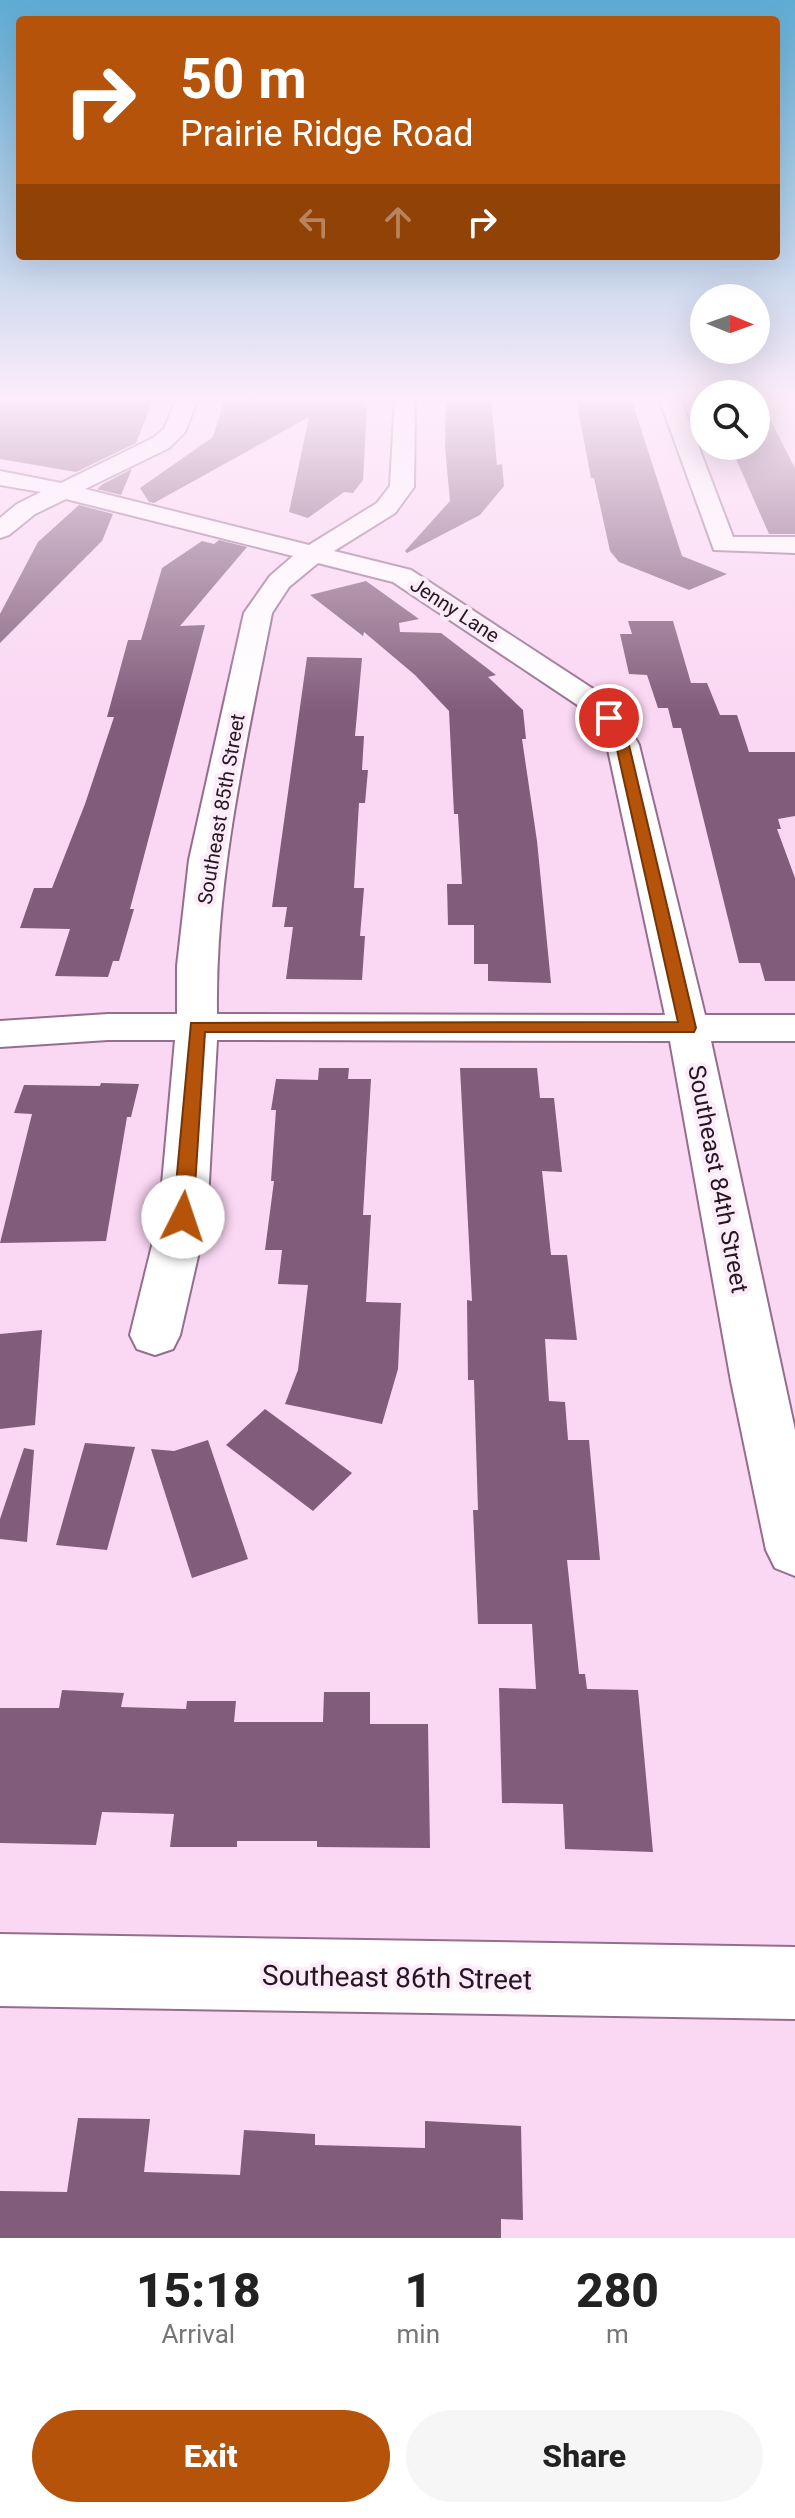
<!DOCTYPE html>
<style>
:root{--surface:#fff;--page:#f6f6f6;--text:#222;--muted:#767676;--accent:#b45309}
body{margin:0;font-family:Roboto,sans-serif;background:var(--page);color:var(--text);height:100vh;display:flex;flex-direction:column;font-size:30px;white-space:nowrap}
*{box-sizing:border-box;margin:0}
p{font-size:26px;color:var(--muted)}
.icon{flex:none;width:44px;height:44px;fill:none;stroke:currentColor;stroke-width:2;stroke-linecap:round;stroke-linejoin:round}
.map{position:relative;height:2238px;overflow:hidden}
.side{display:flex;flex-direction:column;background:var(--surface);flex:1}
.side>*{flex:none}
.hud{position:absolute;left:16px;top:16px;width:764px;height:244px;border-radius:8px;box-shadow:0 8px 32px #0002;background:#b45309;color:#fff;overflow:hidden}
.needle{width:52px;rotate:91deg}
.controls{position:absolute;left:690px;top:284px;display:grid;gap:16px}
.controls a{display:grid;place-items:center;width:80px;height:80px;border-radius:50%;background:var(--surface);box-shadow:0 8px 32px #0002;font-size:40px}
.pin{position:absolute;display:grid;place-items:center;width:68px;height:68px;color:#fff;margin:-34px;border:4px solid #fff;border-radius:50%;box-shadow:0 2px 8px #0007}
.me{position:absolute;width:88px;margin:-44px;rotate:4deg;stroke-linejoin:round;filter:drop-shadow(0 0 6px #0008)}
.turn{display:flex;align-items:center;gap:28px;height:168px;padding:0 32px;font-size:36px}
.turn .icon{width:104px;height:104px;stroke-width:2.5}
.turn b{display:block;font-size:56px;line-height:68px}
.lanes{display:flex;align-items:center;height:76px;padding:0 32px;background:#0003;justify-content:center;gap:40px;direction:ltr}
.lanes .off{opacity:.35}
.eta{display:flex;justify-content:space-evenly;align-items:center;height:136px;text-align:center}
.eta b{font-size:48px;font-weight:800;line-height:56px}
.button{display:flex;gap:16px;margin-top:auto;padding:16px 32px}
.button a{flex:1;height:92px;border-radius:48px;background:var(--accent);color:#fff;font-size:32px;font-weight:800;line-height:92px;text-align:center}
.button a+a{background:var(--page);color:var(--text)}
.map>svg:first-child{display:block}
</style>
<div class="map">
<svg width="795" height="2238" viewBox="0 0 795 2238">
<rect width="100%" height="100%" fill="#fad7f3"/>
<g fill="#815c7b">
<path d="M21,398H154L136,443L76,472L0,459V403L17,402Z"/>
<path d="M225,398H364V407H367L363,480L353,493L344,492L308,518L289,512L309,417L154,503L149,502L140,488L213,437Z"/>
<path d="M446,398H491L497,465L502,464L504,486L480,515L407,553L405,551L450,501L445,447Z"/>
<path d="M576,398H631L682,556L727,574L689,590L619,562L610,551L594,478H591Z"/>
<path d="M756,398H759L795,468V534H769L736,459H741L734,446H756Z"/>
<path d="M132,469L121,495L97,489L103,484Z"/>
<path d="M79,505L113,514L102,541L0,643V614L38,542Z"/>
<path d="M219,540L247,547L180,626L205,625L130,909H134L119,961H113L108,977L55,976L70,929L20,928L34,888H52L85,804L114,717H107L128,640H141L162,568L202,541L214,544Z"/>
<path d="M366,581L419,619L399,623L400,632L441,633L496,675L488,677L523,710L526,739H522L537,841L551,983L488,981V964H474V925H448L447,884H462L458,814H454L449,711L415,675L364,632L363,636L310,595Z"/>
<path d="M628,621H673L691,683H707L720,715H737L749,752H795V816L778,819L781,829H777L795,878V981H765L760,963H739L681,728H673L668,708H658L647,675L629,674L620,634H632Z"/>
<path d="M307,657L362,658L355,736H364L362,770H368L365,803H359L354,888H364L360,936H365L362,980L286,979L293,927H284L287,907H272Z"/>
<path d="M319,1068H349L348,1079H371L363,1215H371L366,1302L401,1303L398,1369L382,1424L285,1404L298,1370L308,1285L278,1284L282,1250H265L274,1181H271L276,1110H271L276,1079L318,1080Z"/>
<path d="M460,1068H537L540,1098H554L562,1172L542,1171L551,1255H567L577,1340L545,1339L549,1401L565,1402L568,1440H589L600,1560H567L579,1674H585L587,1689L638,1690L653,1852L565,1849L563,1804L502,1803L499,1688L536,1689L532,1624H478L473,1510H478L474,1380H468L467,1300L472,1301Z"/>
<path d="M101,1083L139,1084L131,1117H127L106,1241L0,1243L32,1114L14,1113L24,1085L100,1086Z"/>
<path d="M42,1330L35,1425L0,1429V1334Z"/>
<path d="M265,1409L352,1473L313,1511L226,1445Z"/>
<path d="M208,1440L248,1559L192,1578L151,1449L174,1451Z"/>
<path d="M85,1443L135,1447L107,1550L56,1545Z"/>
<path d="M24,1448L34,1450L27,1542L0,1539V1519Z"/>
<path d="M62,1690L124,1693L121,1707L186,1709L187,1701H236L234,1722H323L324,1692H370V1724H428L430,1848L317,1847V1841H237V1847H170L174,1814L102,1812L96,1845L0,1843V1708H59Z"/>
<path d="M78,2118L150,2119L144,2172L240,2175L244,2130L315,2134V2145L425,2148V2121L521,2126L523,2220L501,2219V2238H0V2191L67,2192Z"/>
</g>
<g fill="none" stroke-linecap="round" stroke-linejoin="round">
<g stroke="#956e8e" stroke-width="4">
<g id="minor">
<path d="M177,398H198L185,432L169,448L85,489L309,545L377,503L390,486L395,398H415L414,487L395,513L334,551L411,570L604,696L620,711L639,745L705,1015H795V1041H711L795,1430V1576L775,1568L766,1550L731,1381L670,1041L217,1040L207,1217L180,1335L173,1349L155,1355L137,1349L130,1335L159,1217L175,1040H108L0,1047V1021L108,1014H177V966L189,860L244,613L270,576L293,556L66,499L35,514L9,535L0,538V518L17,504L41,492L0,485V471L61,483L153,438L164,429ZM318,563L393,582L582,708L595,722L607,745L665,1015L217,1014C215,878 246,746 272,613L289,587Z"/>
<path d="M659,398H680L733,537H795V553L714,550Z"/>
<path d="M0,1934L795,1947V2019L0,2006Z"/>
</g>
</g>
<use href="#minor" fill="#fff" fill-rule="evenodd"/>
</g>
<linearGradient id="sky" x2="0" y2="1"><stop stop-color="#5facd4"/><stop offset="0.56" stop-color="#fdedfa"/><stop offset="1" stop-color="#fdedfa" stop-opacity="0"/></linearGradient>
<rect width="795" height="712" fill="url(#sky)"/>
<path fill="#b45309" stroke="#753606" stroke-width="2" d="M605,715H614L629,745L696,1028L694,1032H205L193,1217L190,1222H176L173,1217L191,1023L678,1022L616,745L603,718Z"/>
<g text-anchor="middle" stroke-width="8" stroke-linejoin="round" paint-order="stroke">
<g font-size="20" fill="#251622" stroke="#fcebf9">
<text transform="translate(455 610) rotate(33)" y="7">Jenny Lane</text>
<text transform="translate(221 809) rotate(-80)" y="7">Southeast 85th Street</text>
</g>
<g font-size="24" fill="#251622" stroke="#fcebf9">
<text transform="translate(718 1179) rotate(79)" y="8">Southeast 84th Street</text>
</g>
<g font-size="28" fill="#251622" stroke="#fcebf9">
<text transform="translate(397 1977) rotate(1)" y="10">Southeast 86th Street</text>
</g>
</g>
</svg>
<div class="controls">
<a><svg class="needle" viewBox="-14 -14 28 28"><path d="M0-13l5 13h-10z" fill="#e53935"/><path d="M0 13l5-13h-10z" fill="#767676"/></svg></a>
<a><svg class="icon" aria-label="search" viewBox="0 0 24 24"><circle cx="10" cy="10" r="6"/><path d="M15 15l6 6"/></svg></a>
</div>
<div class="pin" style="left:609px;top:718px;background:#d93025"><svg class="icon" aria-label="arrive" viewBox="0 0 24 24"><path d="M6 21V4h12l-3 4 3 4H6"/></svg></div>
<svg class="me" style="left:183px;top:1217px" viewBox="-20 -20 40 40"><circle r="19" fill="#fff"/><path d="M0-13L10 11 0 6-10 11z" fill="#b45309"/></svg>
<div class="hud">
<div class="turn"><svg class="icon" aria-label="right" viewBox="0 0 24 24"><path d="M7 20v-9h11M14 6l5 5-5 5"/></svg><div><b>50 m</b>Prairie Ridge Road</div></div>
<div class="lanes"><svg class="icon off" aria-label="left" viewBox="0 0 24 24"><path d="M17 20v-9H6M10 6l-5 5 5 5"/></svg><svg class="icon off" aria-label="ahead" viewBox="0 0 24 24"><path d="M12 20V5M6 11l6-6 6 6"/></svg><svg class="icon" aria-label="right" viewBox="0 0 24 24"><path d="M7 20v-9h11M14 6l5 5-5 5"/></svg></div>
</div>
</div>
<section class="side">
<div class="eta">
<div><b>15:18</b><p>Arrival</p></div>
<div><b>1</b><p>min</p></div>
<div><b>280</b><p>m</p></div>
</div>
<div class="button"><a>Exit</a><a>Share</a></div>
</section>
